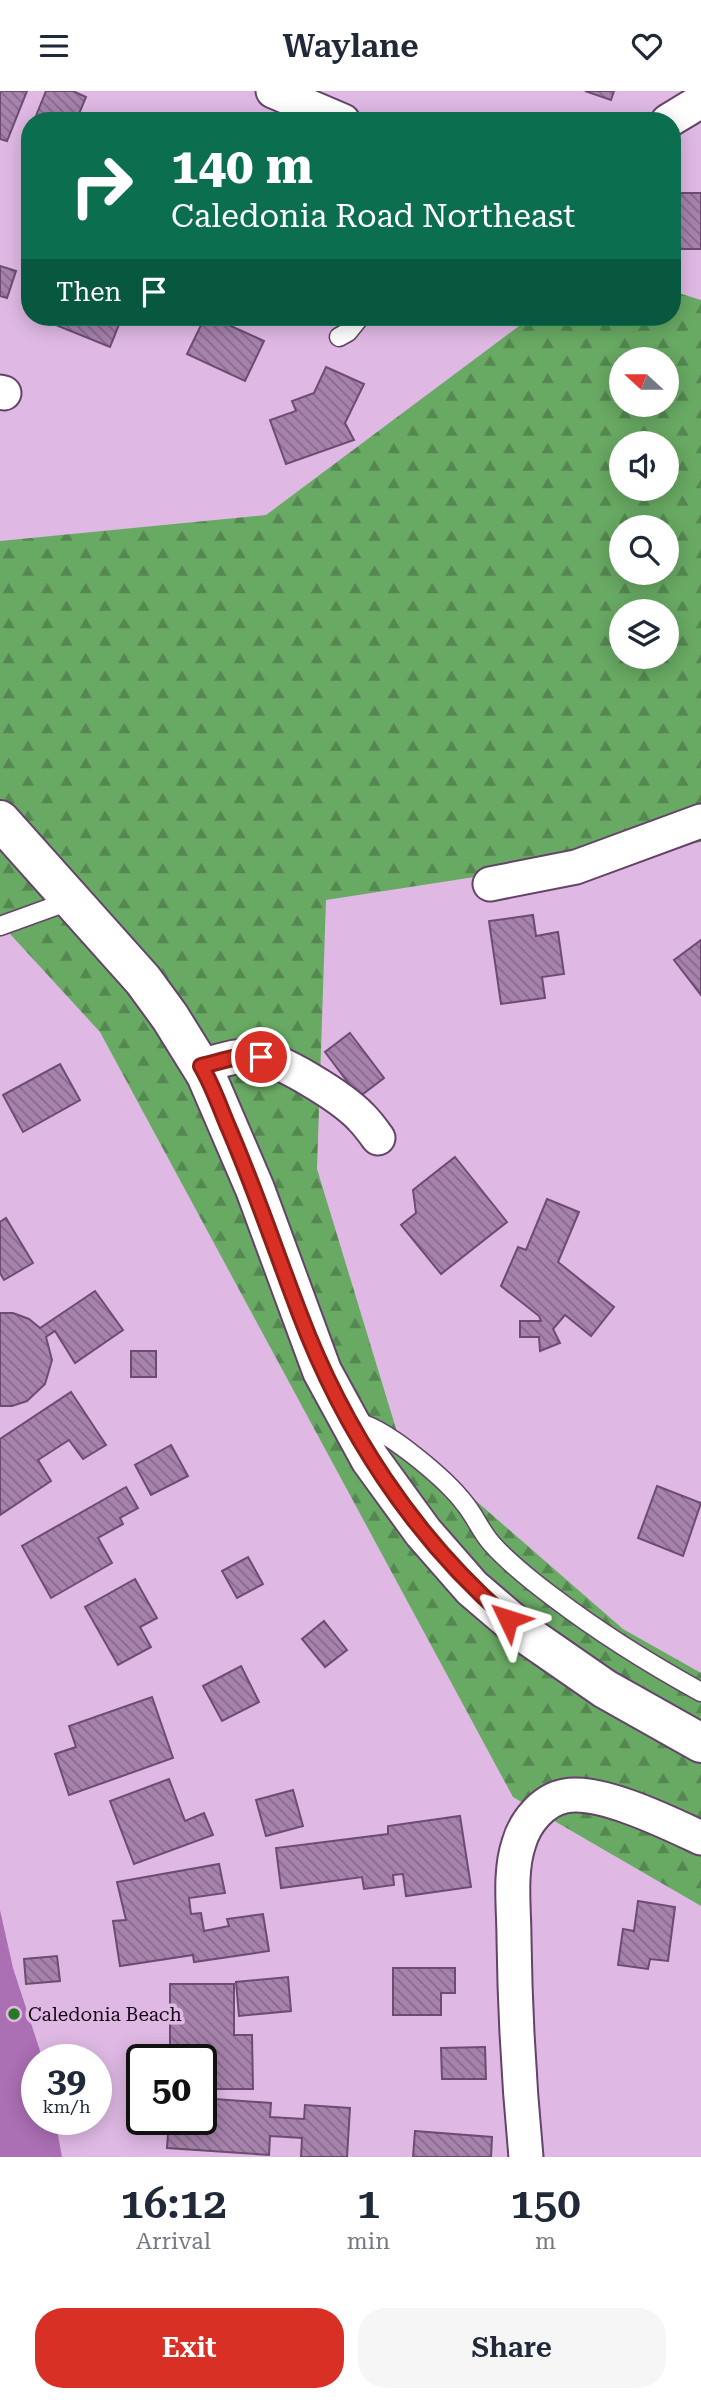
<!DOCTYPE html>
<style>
:root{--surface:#fff;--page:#f6f6f7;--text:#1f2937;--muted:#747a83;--accent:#d93025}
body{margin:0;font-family:"Roboto Serif",serif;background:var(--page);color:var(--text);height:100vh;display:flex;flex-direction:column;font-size:26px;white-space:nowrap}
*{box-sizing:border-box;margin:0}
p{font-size:23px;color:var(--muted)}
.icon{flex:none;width:38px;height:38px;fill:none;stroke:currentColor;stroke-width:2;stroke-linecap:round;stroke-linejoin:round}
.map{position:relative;height:2066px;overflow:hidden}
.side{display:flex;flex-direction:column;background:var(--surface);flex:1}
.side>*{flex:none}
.guide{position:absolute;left:21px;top:21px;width:660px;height:214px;border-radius:28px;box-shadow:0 4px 18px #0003;background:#0b6e4f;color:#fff;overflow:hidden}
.needle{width:46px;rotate:291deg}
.tools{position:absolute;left:609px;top:256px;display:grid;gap:14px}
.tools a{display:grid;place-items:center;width:70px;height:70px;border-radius:50%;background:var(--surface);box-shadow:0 4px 18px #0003;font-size:35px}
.speed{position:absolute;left:21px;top:1953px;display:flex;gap:14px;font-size:35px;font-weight:700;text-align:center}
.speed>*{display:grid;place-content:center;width:91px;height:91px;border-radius:50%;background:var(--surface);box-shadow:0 4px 18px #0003;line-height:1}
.speed small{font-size:18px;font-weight:400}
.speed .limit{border:4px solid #111;border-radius:10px;background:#fff;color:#111}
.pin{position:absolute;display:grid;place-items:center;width:60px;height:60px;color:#fff;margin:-30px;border:4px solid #fff;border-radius:50%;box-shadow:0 2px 7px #0007}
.me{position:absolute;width:77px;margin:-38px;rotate:311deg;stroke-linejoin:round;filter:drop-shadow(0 0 5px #0008)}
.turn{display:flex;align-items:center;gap:24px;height:147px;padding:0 35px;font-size:32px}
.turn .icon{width:91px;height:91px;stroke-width:2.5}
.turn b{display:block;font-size:49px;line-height:60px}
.then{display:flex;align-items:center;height:66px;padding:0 35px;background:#0003;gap:14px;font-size:26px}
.eta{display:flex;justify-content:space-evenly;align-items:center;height:119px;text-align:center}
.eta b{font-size:42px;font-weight:600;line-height:49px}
.button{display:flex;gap:14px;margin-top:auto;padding:14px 35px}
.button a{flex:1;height:80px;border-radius:28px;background:var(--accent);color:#fff;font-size:28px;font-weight:600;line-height:80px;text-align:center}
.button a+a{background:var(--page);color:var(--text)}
header{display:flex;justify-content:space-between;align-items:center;height:91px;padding:0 35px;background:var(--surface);font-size:32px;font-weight:600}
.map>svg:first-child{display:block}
</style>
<header><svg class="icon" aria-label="menu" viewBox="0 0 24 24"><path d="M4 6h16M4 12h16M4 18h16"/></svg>Waylane<svg class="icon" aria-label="heart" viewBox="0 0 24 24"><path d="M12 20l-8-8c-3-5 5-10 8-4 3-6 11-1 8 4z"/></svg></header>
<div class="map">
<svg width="701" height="2066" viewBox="0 0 701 2066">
<defs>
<pattern id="forest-firs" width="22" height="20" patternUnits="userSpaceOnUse" patternTransform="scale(1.75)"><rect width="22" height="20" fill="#68a963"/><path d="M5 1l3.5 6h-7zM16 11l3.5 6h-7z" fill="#548850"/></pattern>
<pattern id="building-back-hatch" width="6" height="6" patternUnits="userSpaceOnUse" patternTransform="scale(1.75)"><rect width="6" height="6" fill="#a783ac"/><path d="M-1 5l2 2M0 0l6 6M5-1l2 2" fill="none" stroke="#87698b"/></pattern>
</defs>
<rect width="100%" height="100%" fill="#dfb9e4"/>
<path fill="url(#forest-firs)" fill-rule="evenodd" d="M672,200L701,209V751L326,809L317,1078L397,1341L623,1538L701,1582V1815L513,1706L100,941L0,832V450L266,424L531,226H672ZM621,268H667V313H621ZM621,352H667V397H621ZM621,436H667V481H621ZM621,520H667V565H621Z"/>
<path fill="#ab6fb4" d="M0,1819L13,1877L43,1969H37V2028H55L62,2066H0Z"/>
<g fill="url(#building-back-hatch)" stroke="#6d4c72" stroke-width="2">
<path d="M0,0H27L7,50L0,48Z"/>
<path d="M46,0H73L86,6L76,30H48L36,25Z"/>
<path d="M585,0H614L611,9Z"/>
<path d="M678,102H701V158H679Z"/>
<path d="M0,175L16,180L7,207L0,205Z"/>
<path d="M42,226H122L110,256L41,228Z"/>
<path d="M205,226H211L264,250L245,290L187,263Z"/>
<path d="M502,226H520L514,234Z"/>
<path d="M326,276L364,293L345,332L354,349L286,373L270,329L296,320L292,310L314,302Z"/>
<path d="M533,824L536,845L558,841L564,883L542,886L545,907L501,913L489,830Z"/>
<path d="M701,849V904L674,869Z"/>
<path d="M350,942L384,987L359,1006L325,961Z"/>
<path d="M60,973L80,1009L23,1041L3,1004Z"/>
<path d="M455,1066L507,1131L441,1183L401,1134L416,1122L413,1099Z"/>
<path d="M547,1108L579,1121L558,1171L614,1216L591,1245L565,1224L553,1238L560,1252L540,1260L539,1246H520V1230H541L539,1225L501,1195L518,1156L526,1159Z"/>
<path d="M6,1127L33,1172L4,1189L0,1182V1131Z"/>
<path d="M95,1200L123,1239L75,1272L55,1240L46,1246L52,1269L45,1293L27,1310L12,1315H0V1222H13L29,1228L40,1237Z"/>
<rect x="131" y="1260" width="25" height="26"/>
<path d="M71,1301L106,1354L83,1368L69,1349L38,1369L51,1390L0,1424V1348Z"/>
<path d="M171,1354L188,1385L151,1404L135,1374Z"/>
<path d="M657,1395L701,1412L683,1465L638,1447Z"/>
<path d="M126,1396L138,1417L120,1427L123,1433L98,1447L112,1472L51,1507L22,1455Z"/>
<path d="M248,1466L263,1493L237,1507L222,1480Z"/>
<path d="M135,1488L157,1527L140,1536L151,1556L118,1574L85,1516Z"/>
<path d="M324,1530L347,1559L325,1576L302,1548Z"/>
<path d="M241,1575L259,1611L222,1630L203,1595Z"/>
<path d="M152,1606L173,1667L69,1704L55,1663L76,1656L69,1635Z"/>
<path d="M169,1688L185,1730L204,1722L213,1744L134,1773L110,1710Z"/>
<path d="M293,1699L303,1735L266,1745L256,1709Z"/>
<path d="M460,1725L471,1796L406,1805L403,1783L393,1784L394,1794L364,1798L362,1786L281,1797L276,1757L388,1743V1735Z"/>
<path d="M219,1773L225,1802L189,1807L191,1823L201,1822L204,1840L229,1835L227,1828L263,1823L269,1860L194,1871L193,1864L120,1875L113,1830L126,1829L117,1791Z"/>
<path d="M638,1810L675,1816L668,1870L650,1868L648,1878L618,1874L623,1838L634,1840Z"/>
<path d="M57,1865L60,1890L26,1893L24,1868Z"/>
<path d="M393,1877H455V1902H441V1924H393Z"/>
<path d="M288,1886L291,1920L239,1925L236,1891Z"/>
<path d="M170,1893H234V1944H252L253,1998H210L211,1985H201V1969H170Z"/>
<path d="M485,1956L486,1988H442L441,1957Z"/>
<path d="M201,2007L271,2012L270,2026L304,2028L305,2014L350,2017L347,2066H301L302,2047L270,2045L269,2064L167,2057L169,2028H201Z"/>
<path d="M415,2040L492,2046L491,2066H413Z"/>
</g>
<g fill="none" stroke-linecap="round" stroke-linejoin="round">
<g stroke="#644369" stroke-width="21">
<g id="lane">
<path d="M339,246L348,241L360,226"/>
<path d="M0,835L72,809"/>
<path d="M355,1331C384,1335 447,1389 465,1413C475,1425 481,1441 492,1453C508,1471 533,1491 553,1506C599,1541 650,1573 701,1601"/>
</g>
</g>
<g stroke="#644369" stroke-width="37">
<g id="street">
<path d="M273,0L343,30"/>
<path d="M668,30L701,10"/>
<path d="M0,301L4,302"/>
<path d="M490,793L576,776L701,730"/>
<path d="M201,975C217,971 237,963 254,965C280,967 343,1007 361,1026C367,1032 373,1040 378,1047"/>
<path d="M526,2066C519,1993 515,1921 514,1848C514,1817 509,1781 519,1752C525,1731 543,1709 565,1705C600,1698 669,1732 701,1747"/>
</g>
</g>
<g stroke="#644369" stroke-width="42">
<path id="secondary" d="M0,729L143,889L170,926L206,984L255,1098L322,1280L370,1368L423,1441L472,1497L527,1544L605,1598L701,1652"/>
</g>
<use href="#lane" stroke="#fff" stroke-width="18"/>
<use href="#street" stroke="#fff" stroke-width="33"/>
<use href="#secondary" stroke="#fff" stroke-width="38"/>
</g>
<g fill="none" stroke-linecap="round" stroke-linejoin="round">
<g stroke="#8d1f18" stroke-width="18">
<path id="route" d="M261,966C241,962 220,971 201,975C212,993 219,1014 227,1033C254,1095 275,1158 299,1221C343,1338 413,1446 508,1528"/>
</g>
<use href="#route" stroke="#d93025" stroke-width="12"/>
</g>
<circle fill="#277924" stroke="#dfb9e4" stroke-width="2.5" cx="14" cy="1923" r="7"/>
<g text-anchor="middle" stroke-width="7" stroke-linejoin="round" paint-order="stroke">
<g font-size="19" fill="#130715" stroke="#dfb9e4" text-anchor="start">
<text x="28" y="1930">Caledonia Beach</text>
</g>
</g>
</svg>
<div class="tools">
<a><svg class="needle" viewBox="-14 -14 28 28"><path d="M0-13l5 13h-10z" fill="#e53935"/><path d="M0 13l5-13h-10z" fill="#747a83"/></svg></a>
<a><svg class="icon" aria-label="sound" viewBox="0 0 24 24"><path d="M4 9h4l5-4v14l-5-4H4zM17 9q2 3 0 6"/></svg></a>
<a><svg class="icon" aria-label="search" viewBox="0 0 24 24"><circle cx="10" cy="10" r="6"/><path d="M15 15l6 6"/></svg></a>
<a><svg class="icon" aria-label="layers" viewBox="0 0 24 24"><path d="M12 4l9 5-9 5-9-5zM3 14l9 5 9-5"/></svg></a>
</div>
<div class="speed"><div>39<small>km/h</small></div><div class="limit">50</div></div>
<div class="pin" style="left:261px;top:966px;background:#d93025"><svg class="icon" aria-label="arrive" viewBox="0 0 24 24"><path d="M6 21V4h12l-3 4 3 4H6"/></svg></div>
<svg class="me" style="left:508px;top:1528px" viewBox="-20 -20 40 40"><path d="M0-17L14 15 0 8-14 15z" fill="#d93025" stroke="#fff" stroke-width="4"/></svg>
<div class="guide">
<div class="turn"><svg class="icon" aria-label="right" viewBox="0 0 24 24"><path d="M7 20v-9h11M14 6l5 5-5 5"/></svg><div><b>140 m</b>Caledonia Road Northeast</div></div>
<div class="then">Then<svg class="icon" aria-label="arrive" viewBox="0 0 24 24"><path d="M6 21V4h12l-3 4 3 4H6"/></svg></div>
</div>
</div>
<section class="side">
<div class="eta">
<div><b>16:12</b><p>Arrival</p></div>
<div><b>1</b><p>min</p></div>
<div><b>150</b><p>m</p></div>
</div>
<div class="button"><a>Exit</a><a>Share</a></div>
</section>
